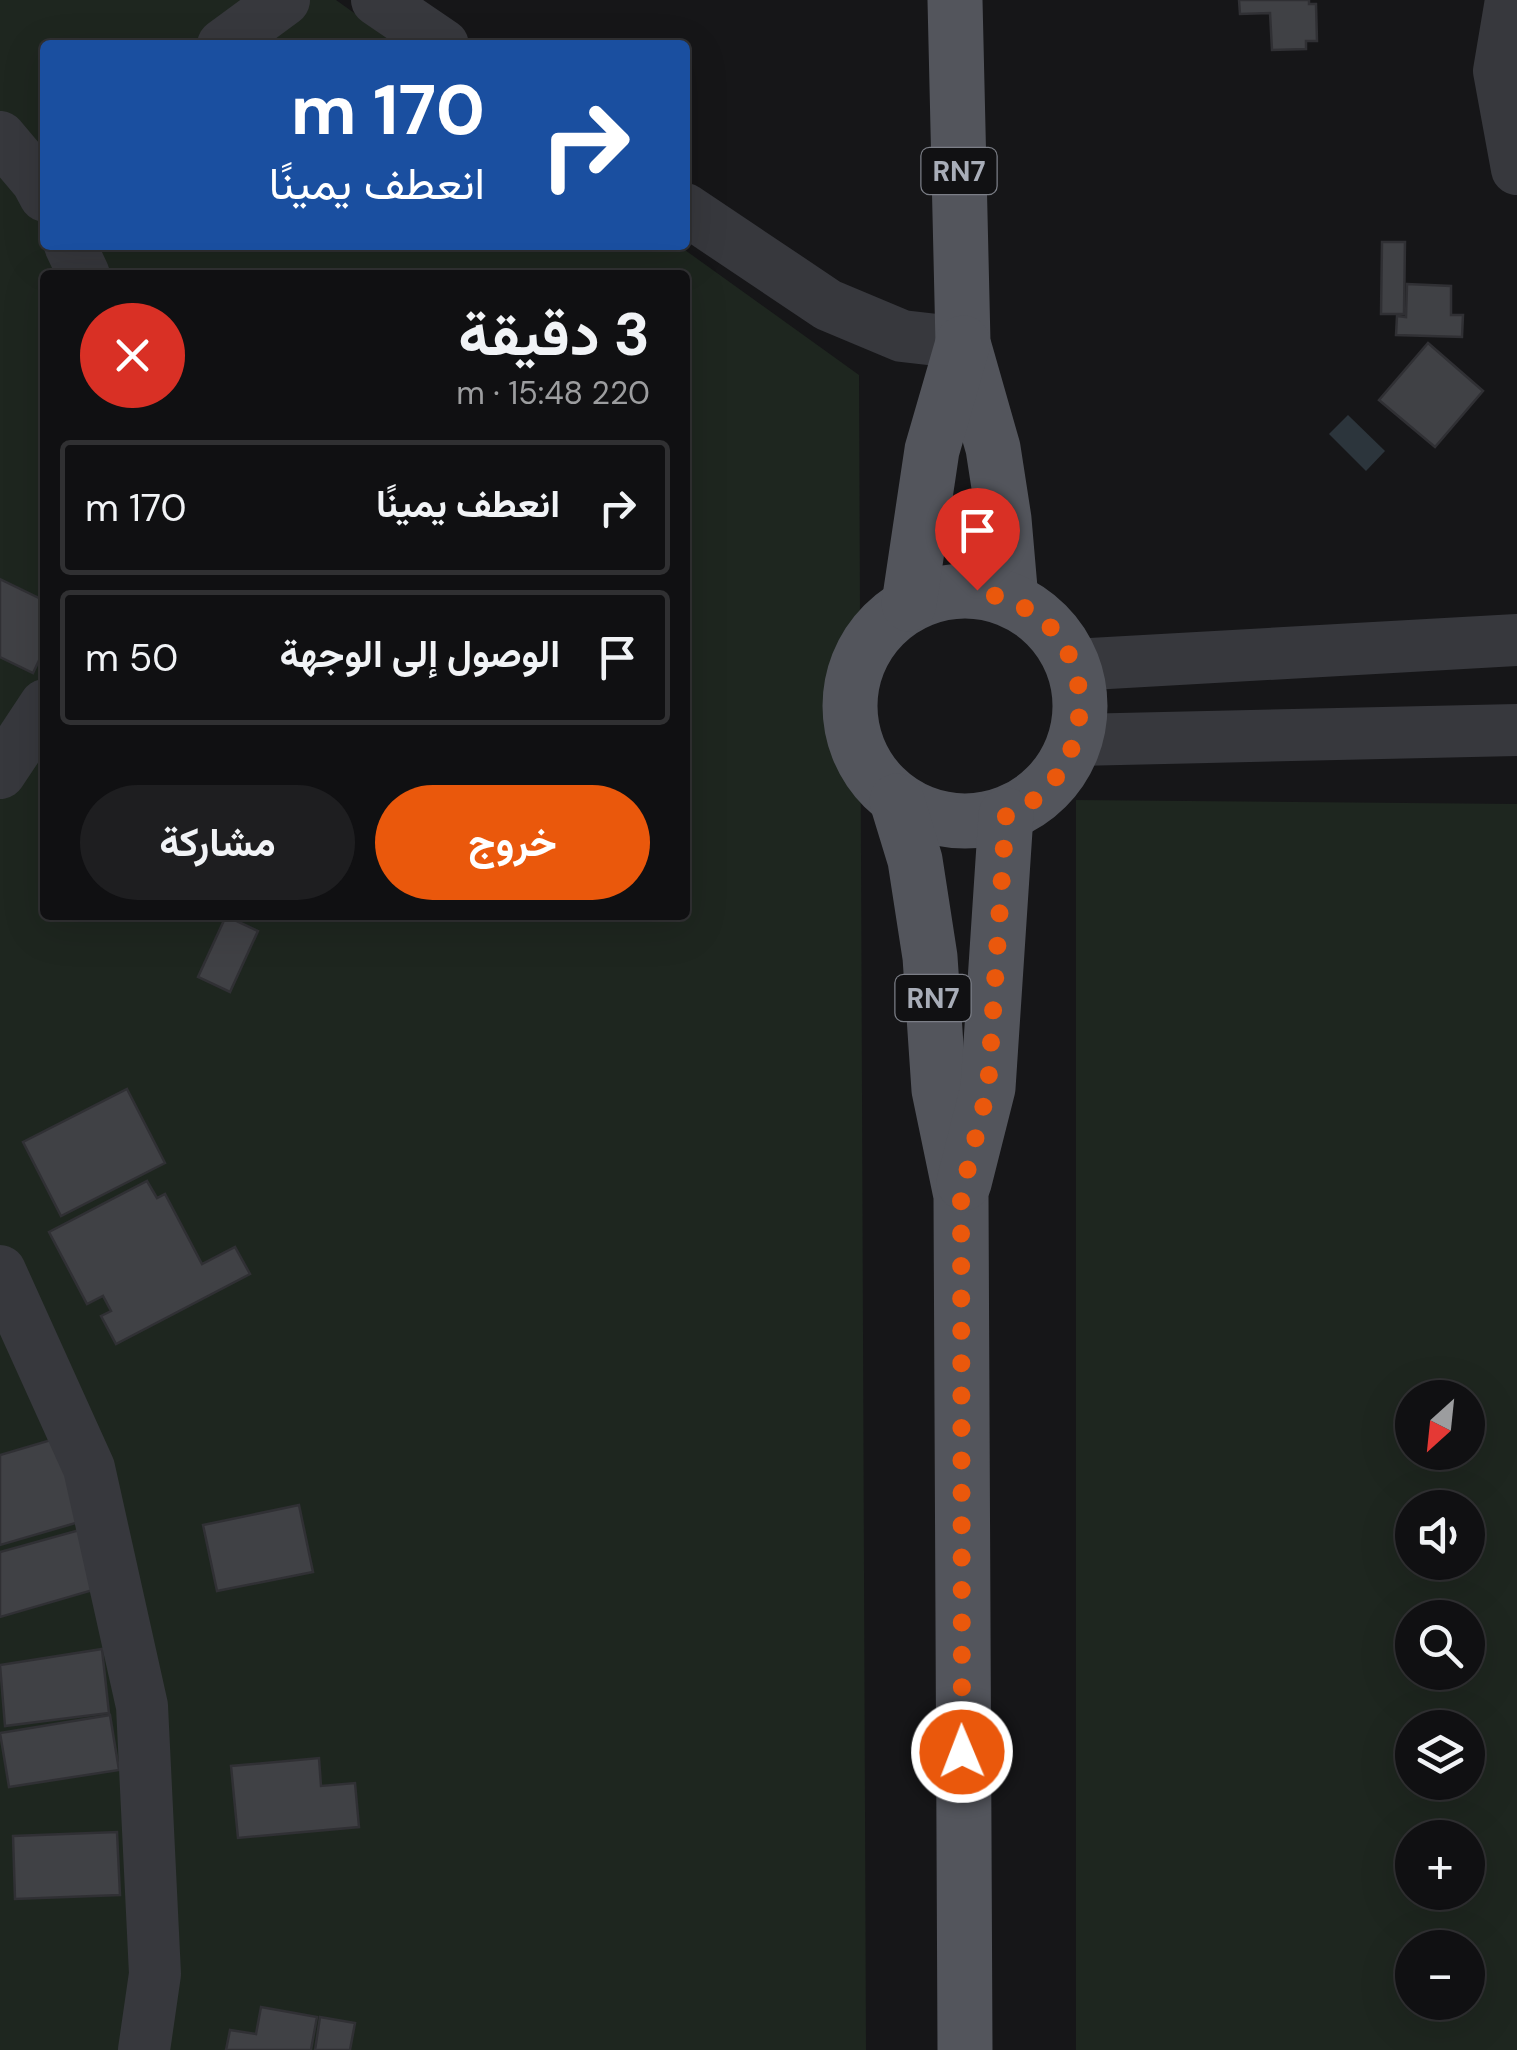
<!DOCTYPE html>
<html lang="ar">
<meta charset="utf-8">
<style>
:root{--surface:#101012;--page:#1e1e20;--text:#f1f3f6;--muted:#9c9d9f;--line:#303032;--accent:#ea580c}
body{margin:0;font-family:"DM Sans",Vazirmatn,sans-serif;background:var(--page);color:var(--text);direction:rtl;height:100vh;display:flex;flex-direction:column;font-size:38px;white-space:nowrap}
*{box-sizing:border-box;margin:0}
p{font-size:32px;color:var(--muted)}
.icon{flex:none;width:55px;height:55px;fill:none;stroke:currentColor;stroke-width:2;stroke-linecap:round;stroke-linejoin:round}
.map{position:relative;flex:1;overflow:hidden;direction:ltr}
.side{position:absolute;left:40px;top:270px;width:650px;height:650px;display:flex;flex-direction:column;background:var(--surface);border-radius:10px;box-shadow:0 10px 40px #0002,0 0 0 2px var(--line);direction:rtl}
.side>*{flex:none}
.top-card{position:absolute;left:40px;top:40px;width:650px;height:210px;border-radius:10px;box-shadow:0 10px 40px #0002,0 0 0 2px var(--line);direction:rtl;background:#1a4fa0;color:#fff;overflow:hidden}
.needle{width:65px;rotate:207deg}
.tools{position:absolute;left:1395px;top:1380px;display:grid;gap:20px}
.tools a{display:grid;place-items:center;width:90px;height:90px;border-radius:50%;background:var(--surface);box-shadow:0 10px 40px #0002,0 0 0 2px var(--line);font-size:50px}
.pin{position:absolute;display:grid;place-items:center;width:85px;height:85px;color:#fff;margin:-102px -42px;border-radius:50% 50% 50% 0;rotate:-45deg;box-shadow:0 0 10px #0007}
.pin .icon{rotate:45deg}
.me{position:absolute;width:110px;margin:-55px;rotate:359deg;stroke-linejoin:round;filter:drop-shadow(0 0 8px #0008)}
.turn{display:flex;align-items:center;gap:35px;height:210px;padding:0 40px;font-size:45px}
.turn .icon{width:130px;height:130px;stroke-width:2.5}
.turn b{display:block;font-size:70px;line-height:85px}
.round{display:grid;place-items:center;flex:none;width:105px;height:105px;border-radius:52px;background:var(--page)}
.overview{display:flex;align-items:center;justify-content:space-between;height:170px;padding:0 40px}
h1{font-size:60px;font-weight:700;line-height:75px}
.primary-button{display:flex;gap:20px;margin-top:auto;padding:20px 40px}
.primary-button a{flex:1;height:115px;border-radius:60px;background:var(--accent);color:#fff;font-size:40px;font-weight:700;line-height:115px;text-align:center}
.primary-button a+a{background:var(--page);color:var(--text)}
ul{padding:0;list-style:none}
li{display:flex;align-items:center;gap:30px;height:135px;margin:0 20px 15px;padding:0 20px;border:5px solid var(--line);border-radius:10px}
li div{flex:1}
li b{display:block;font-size:38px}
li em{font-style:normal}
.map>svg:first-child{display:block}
</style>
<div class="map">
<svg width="1517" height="2050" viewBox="0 0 1517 2050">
<rect width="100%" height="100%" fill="#161618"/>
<g fill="#1e261f" fill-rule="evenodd">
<path d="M0,0H336L399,45H45V245H678L859,375L866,2050H0ZM45,275H685V915H45Z"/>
<path d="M1076,800L1517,804V2050H1076ZM1412,1398H1468V1452H1412ZM1412,1508H1468V1562H1412ZM1412,1618H1468V1672H1412ZM1412,1728H1468V1782H1412ZM1412,1838H1468V1892H1412ZM1412,1948H1468V2002H1412Z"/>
</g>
<path fill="#2c353c" d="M1348,415L1385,451L1366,471L1329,434Z"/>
<g fill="#404145" stroke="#303034" stroke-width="2.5">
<path d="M1239,0H1309V4H1316L1317,41H1306V49L1272,50L1270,13L1240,14Z"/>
<path d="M1382,242H1405L1404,314H1381Z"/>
<path d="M1407,284L1451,286V315H1463L1462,337L1396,335L1397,316L1406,317Z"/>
<path d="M1428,343L1483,391L1435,447L1379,400Z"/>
<path d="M0,579L45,601V648L33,673L0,657Z"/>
<path d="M226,916L258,931L230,992L198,977Z"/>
<path d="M127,1089L165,1163L61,1216L23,1142Z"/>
<path d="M147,1181L157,1198L165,1194L202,1264L235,1247L250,1274L116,1344L101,1316L111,1311L103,1296L87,1304L49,1232Z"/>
<path d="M61,1437L86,1520L0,1545V1455Z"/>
<path d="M299,1505L313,1572L217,1591L203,1525Z"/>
<path d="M83,1529L100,1588L0,1617V1552Z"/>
<path d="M102,1649L109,1713L5,1726L0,1665Z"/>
<path d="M110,1715L119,1770L9,1787L0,1733Z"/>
<path d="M319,1758L321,1786L355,1783L359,1827L238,1838L231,1766Z"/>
<path d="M117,1832L120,1895L15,1899L13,1836Z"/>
<path d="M261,2007L317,2017L311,2050H226L230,2030L256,2034Z"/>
<path d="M320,2017L355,2023L350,2050H315Z"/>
</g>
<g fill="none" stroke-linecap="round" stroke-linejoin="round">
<g stroke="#37383d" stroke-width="52">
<path d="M377,0L443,45"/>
<path d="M1511,0L1499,71L1517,169"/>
<path d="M223,45L284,0"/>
<path d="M0,137L37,181L45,196"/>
<path d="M685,209L828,305L902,336L963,343"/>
<path d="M70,245L84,275"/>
<path d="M1073,665L1517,640"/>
<path d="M1076,740L1517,730"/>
<path d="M0,773L45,705"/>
<path d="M0,1271L89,1468L142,1706L155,1974L144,2050"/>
</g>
<g stroke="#53555c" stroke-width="55">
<path d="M955,0L963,343L993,448L1004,519L1011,600"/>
<circle cx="965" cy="706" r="115"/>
<path d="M909,604L932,450L963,343"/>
<path d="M897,801L915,860L930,957L939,1090L961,1196L965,2050"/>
<path d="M964,1183L988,1088L1006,815"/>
</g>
</g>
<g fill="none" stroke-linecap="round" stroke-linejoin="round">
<path stroke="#ea580c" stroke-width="18" stroke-dasharray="0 32.4" d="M962,1752L961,1196L988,1088L1006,815C1016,809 1030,804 1039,796C1086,754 1095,678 1052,629C1033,607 1003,598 977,590"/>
</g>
<g text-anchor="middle" stroke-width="8" stroke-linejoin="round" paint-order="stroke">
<g fill="#111113" stroke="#7b7e86" stroke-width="2.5">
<rect x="921.5" y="148" width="75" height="46" rx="8"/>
<rect x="895.5" y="975" width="75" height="46" rx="8"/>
</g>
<g font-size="28" font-weight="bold" fill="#a8adb8">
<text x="959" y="181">RN7</text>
<text x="933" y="1008">RN7</text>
</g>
</g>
</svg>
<div class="tools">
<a><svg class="needle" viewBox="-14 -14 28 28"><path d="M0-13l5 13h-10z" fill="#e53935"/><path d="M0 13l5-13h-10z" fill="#9c9d9f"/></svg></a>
<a><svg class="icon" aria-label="sound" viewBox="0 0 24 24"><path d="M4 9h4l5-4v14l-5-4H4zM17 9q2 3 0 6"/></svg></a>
<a><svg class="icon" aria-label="search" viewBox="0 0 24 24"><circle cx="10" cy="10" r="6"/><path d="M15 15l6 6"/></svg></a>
<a><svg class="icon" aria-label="layers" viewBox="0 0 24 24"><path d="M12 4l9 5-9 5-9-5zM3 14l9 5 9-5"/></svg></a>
<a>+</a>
<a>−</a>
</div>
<div class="pin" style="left:977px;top:590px;background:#d93025"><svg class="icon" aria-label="arrive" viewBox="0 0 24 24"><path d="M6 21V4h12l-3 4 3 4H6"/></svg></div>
<svg class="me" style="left:962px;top:1752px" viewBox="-20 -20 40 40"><circle r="17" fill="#ea580c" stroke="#fff" stroke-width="3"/><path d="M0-11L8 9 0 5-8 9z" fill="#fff"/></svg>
<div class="top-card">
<div class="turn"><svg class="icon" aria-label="right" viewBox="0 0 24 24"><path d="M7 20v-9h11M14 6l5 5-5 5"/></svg><div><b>170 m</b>انعطف يمينًا</div></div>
</div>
<section class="side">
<div class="overview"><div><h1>3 دقيقة</h1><p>220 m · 15:48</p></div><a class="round" style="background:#d93025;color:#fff"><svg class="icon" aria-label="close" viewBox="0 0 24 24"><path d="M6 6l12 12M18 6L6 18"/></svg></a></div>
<ul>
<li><svg class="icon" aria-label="right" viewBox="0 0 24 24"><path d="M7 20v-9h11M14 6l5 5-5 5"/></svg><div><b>انعطف يمينًا</b></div><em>170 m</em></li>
<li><svg class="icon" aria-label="arrive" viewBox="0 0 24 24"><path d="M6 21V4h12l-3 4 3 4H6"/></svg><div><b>الوصول إلى الوجهة</b></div><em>50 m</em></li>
</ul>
<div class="primary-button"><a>خروج</a><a>مشاركة</a></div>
</section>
</div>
